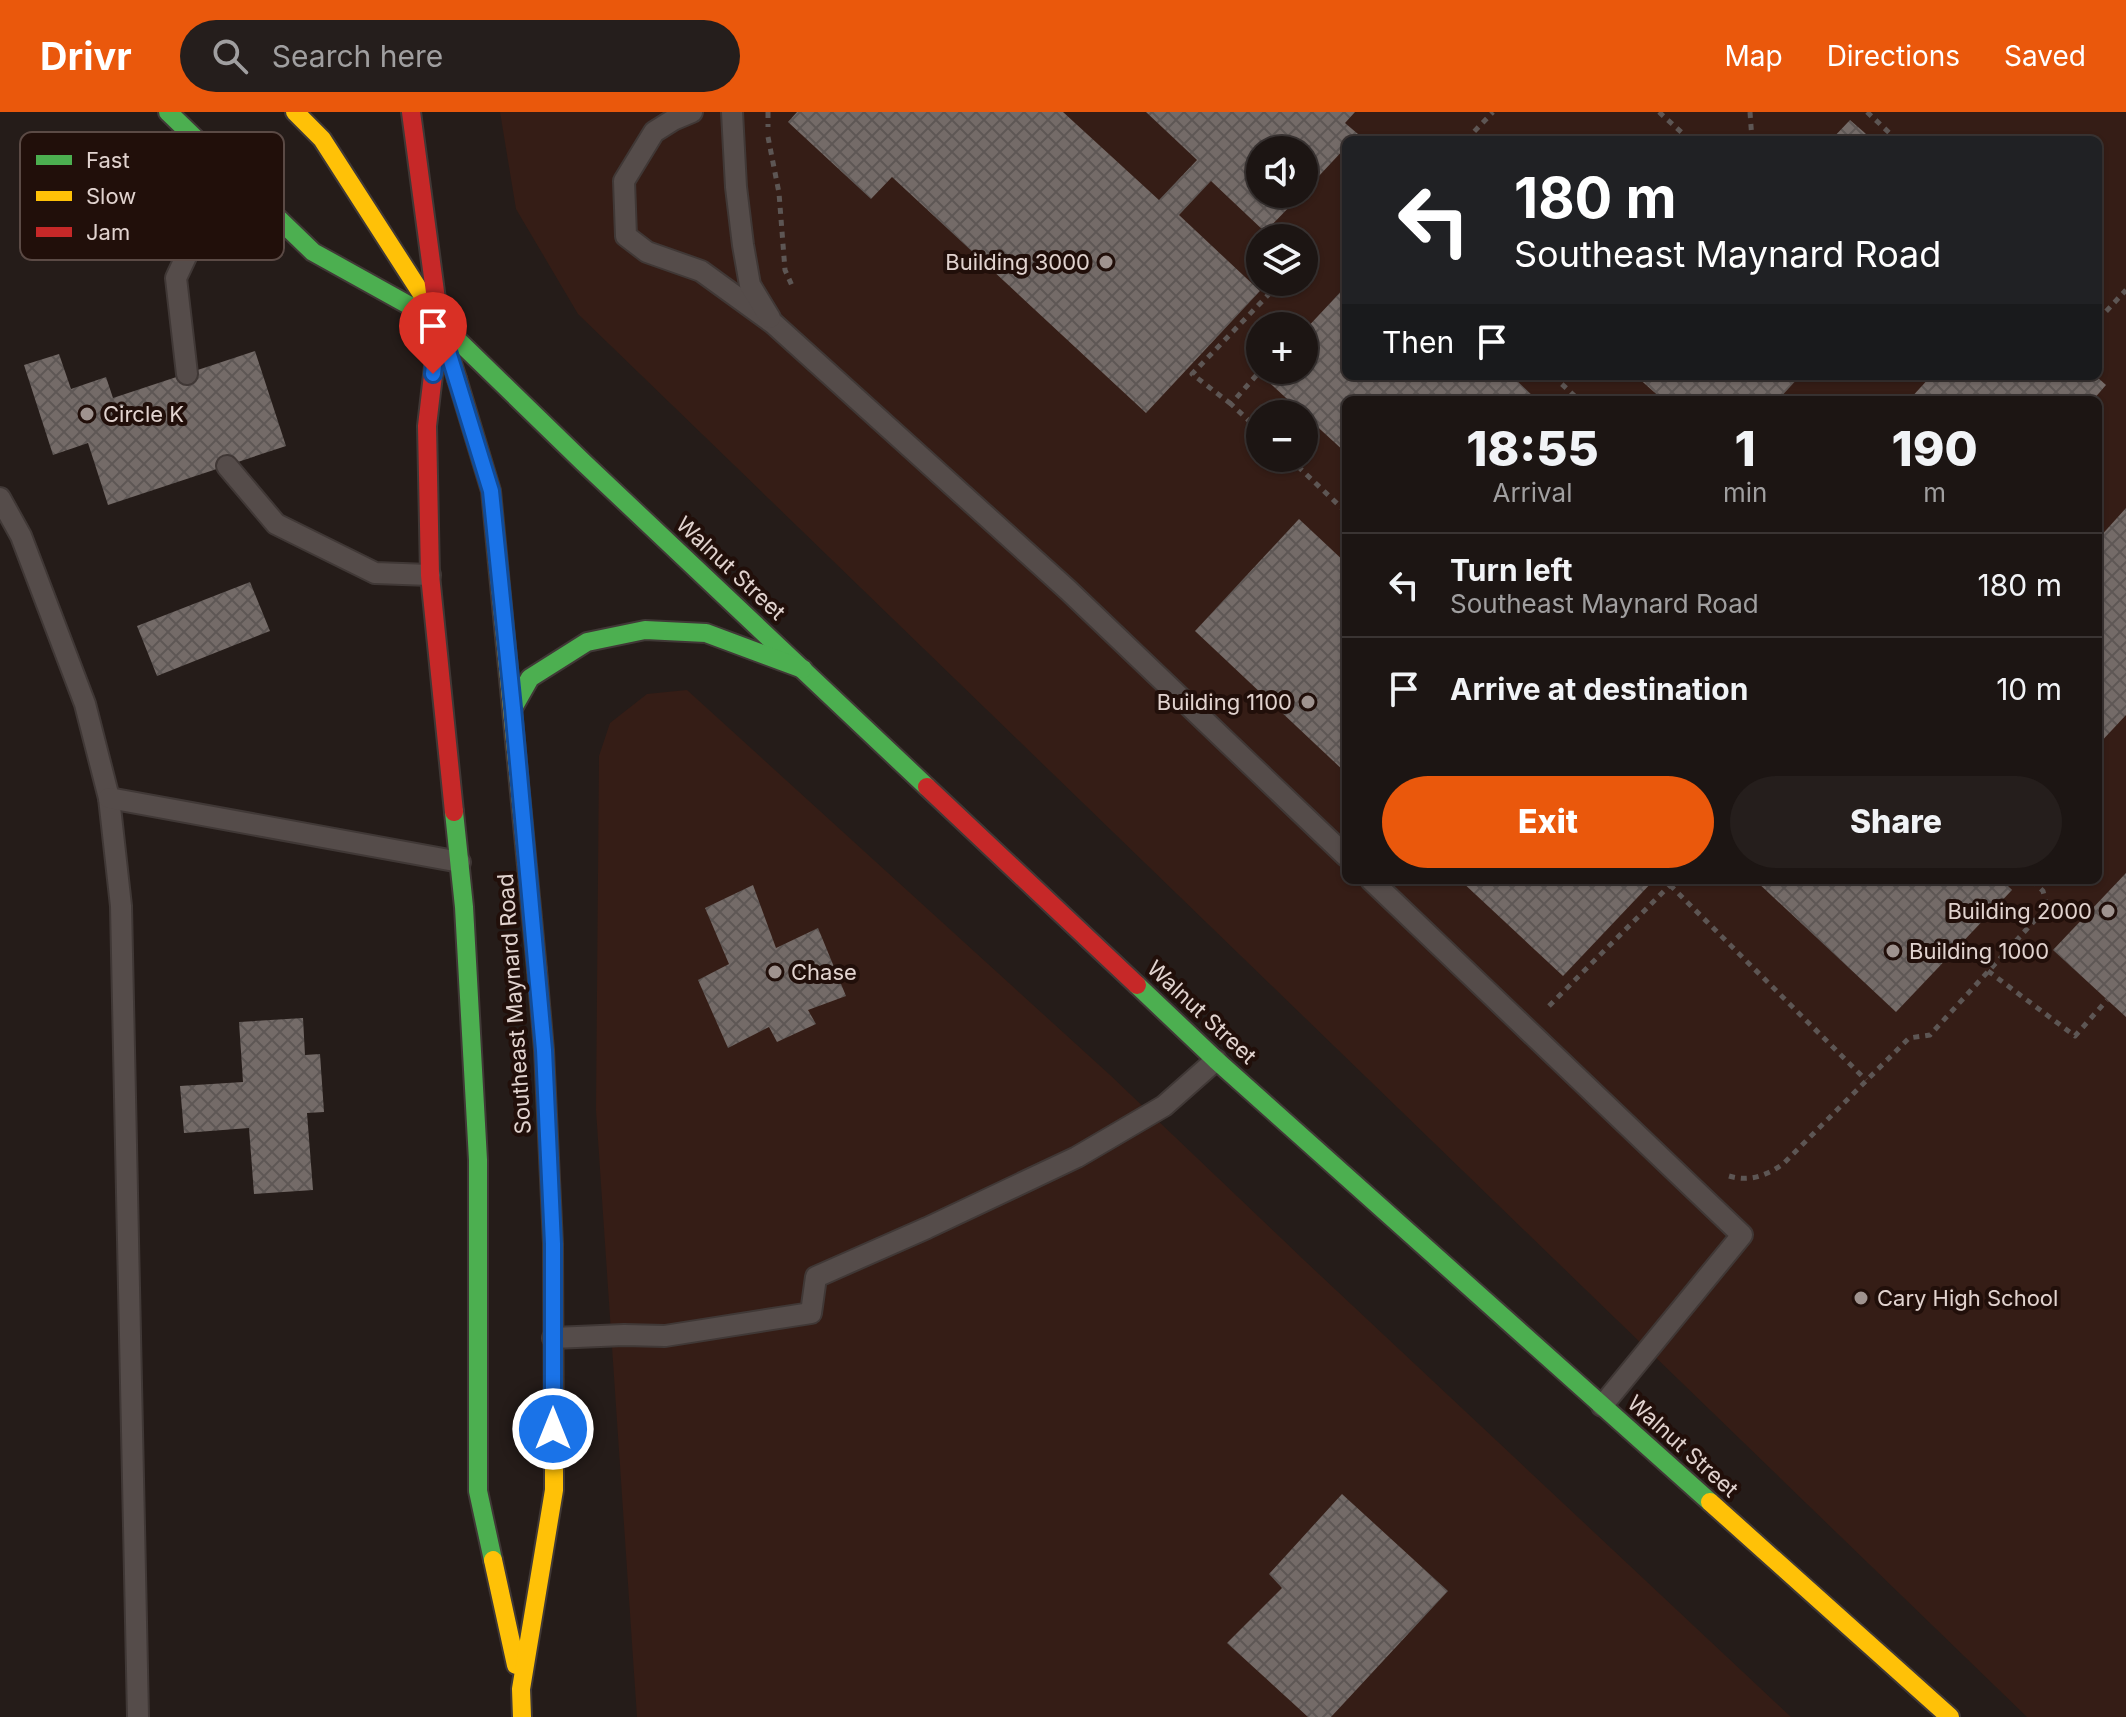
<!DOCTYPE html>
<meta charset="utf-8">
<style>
:root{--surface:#1c1513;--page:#251e1c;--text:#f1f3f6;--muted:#a09fa0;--line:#3a3433;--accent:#ea580c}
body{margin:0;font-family:Inter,sans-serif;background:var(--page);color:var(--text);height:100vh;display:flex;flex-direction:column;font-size:30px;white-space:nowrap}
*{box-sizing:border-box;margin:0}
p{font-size:26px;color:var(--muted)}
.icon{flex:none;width:44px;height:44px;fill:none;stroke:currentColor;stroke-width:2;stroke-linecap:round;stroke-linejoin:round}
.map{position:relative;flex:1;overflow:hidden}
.details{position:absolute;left:1342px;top:284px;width:760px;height:488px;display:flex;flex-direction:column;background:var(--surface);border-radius:12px;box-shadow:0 2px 6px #0004,0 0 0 2px var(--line)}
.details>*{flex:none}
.banner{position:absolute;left:1342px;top:24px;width:760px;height:244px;border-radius:12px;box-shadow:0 2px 6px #0004,0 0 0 2px var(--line);background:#202124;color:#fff;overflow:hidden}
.tools{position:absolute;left:1246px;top:24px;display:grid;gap:16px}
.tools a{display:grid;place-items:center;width:72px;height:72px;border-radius:50%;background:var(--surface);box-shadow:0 2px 6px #0004,0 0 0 2px var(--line);font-size:40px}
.pin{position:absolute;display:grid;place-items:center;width:68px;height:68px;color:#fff;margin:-82px -34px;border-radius:50% 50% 50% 0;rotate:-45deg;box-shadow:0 0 8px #0007}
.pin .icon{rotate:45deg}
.me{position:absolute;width:88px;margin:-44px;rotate:0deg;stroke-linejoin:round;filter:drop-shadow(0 0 6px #0008)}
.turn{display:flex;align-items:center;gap:28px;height:168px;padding:0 40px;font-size:36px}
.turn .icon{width:104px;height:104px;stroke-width:2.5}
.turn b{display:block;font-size:56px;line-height:68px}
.then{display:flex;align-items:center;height:76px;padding:0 40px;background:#0003;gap:16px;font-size:30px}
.eta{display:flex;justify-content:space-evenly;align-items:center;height:136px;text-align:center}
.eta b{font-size:48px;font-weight:800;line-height:56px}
.cta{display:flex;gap:16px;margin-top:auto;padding:16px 40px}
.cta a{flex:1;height:92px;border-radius:48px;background:var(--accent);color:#fff;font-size:32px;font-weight:800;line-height:92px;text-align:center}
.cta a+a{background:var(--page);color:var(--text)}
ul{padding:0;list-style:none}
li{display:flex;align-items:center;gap:24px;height:104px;padding:0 40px;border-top:2px solid var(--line)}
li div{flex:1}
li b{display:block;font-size:30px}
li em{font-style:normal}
header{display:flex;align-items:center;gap:48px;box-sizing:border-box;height:112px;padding:0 40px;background:var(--accent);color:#fff}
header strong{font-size:38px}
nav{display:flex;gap:44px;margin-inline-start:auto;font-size:28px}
.search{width:560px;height:72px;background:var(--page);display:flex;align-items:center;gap:20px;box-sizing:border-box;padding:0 28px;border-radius:44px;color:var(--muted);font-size:30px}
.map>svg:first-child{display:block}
</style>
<header>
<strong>Drivr</strong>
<div class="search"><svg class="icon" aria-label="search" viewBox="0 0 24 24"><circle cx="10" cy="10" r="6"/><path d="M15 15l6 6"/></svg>Search here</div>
<nav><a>Map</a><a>Directions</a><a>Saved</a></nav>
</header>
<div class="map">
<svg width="2126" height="1605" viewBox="0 0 2126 1605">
<defs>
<pattern id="building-cross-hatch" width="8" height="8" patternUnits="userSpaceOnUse" patternTransform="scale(2)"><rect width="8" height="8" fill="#746b68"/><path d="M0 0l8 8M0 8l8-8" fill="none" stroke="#5e5755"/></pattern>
</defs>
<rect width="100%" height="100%" fill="#251c19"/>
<g fill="#351d16" fill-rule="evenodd">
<path d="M500,0H2126V1605H2027L578,202L516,97ZM1346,28H2098V264H1346ZM1260,38H1304V82H1260ZM1260,126H1304V170H1260ZM1260,214H1304V258H1260ZM1346,288H2098V768H1346ZM1260,302H1304V346H1260Z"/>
<path d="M687,578L1110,963L1305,1149L1791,1605H637L596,998L599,644L610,611L647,582Z"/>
</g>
<g fill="url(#building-cross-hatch)">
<path d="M797,0H1063L1159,88L1197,48L1146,0H1355L1345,11L1358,22L1353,28H1346V35L1304,80V38H1260V82H1302L1265,120L1211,69L1179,103L1260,179L1146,301L892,65L871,87L788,10Z"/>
<path d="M1850,8L1873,28H1831Z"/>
<path d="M1346,174V264H1512L1537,288H1346V341L1262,264L1267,258H1304V219Z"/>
<path d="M255,239L286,334L108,393L88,331L53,343L24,253L59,242L71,277L106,265L113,286Z"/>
<path d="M1636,264H1800L1778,288H1663Z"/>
<path d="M1931,264H2096L2106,273L2093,288H1909Z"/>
<path d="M2126,396V603L2098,633V427Z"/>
<path d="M1299,407L1346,451V661L1195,519Z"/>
<path d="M250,470L270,519L157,564L137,514Z"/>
<path d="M2126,761V905L2053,838Z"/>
<path d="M1460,768H1654L1563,864Z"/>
<path d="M1755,768H2002L2012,778L1896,900Z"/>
<path d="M753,773L776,836L818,816L846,884L808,898L816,912L777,930L769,915L728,936L698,868L729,852L705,796Z"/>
<path d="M303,906L305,943L320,942L324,1000L307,1001L313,1078L254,1082L249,1016L184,1021L180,974L243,970L239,910Z"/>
<path d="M1342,1382L1448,1479L1331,1605H1308L1227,1531L1282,1476L1269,1462Z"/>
</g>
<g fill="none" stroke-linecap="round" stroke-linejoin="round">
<g stroke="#403836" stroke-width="24">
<g id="lane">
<path d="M692,0L673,8L654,20L624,69L626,124L647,140L701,159L774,212L1068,478L1346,744"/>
<path d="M732,0L736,75L743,133L750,173L770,206"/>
<path d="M187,262L176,166L227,57"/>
<path d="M227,354L276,412L375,461L430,463"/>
<path d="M0,386L21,424L85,592L109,686L121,794L138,1605"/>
<path d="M109,686L460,750"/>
<path d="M1371,768L1742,1123L1602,1294"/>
<path d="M553,1226L624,1223L665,1224L811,1201L816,1165L927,1116L1077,1045L1164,994L1216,948"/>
</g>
</g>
<g stroke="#403836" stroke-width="22">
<g id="fast">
<path d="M168,0L313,140L439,210"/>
<path d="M439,210L583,350L927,675"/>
<path d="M513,596L530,566L587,530L645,518L706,521L803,557"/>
<path d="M454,700L464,795L478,1048V1379L493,1448"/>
<path d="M537,858L544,938L553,1132L554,1357"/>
<path d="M1137,873L1216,948L1710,1390"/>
</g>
</g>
<g stroke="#403836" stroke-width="22">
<g id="slow">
<path d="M295,0L322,27L432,198"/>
<path d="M457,267L491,379L537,858"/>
<path d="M1710,1390L1950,1605"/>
<path d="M493,1448L516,1553"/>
<path d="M522,1605L521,1577L554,1378V1357"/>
</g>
</g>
<g stroke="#403836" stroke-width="22">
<g id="jam">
<path d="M411,0L439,210L457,267"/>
<path d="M437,229L427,314L430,463L454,700"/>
<path d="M927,675L1137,873"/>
</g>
</g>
<g stroke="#5d5654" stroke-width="5" stroke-dasharray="6 6" stroke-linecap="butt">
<path d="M768,0V15"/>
<path d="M1659,0L1690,28"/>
<path d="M1750,0L1752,28"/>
<path d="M1867,0L1897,28"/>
<path d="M768,25L779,81L785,158L793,176"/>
<path d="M1466,28L1493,0"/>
<path d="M2098,208L2126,178"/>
<path d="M1299,214L1303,209"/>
<path d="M1553,264L1579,288"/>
<path d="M1231,292L1192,262L1271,180"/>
<path d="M1260,319L1231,292L1261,258"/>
<path d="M1289,346L1346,400"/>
<path d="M1670,773L1866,968"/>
<path d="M1988,859L2075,924L2107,888"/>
<path d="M1549,894L1675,768"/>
<path d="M1729,1064C1749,1070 1766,1064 1783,1052L1909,926L1930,923L2047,795L2043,779L2032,768"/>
</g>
<use href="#lane" stroke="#554c4a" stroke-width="20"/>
<use href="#fast" stroke="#4caf50" stroke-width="18"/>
<use href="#slow" stroke="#ffc107" stroke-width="18"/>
<use href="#jam" stroke="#c62828" stroke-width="18"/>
</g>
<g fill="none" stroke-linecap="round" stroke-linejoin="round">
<g stroke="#114b97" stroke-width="20">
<path id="route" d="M433,262L439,210L491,379L513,596L544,938L553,1132V1317"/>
</g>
<use href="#route" stroke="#1a73e8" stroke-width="14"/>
</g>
<g fill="#9f938f" stroke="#210f0a" stroke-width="3">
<circle cx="1106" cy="150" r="8"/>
<circle cx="87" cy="302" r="8"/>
<circle cx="1308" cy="590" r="8"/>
<circle cx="2108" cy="799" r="8"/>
<circle cx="1893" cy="839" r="8"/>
<circle cx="775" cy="860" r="8"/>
<circle cx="1861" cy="1186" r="8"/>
</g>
<g text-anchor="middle" stroke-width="8" stroke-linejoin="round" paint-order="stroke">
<g font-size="22" fill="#e1d3cf" stroke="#210f0a" text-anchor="start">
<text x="1090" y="158" text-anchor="end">Building 3000</text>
<text x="103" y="310">Circle K</text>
<text x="1292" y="598" text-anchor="end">Building 1100</text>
<text x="2092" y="807" text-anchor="end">Building 2000</text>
<text x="1909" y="847">Building 1000</text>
<text x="791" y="868">Chase</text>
<text x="1877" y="1194">Cary High School</text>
</g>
<g font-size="22" fill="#e1d3cf" stroke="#210f0a">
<text transform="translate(731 456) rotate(43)" y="8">Walnut Street</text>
<text transform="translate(514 892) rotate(-94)" y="8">Southeast Maynard Road</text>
<text transform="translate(1202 900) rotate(43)" y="8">Walnut Street</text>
<text transform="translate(1683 1334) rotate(42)" y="8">Walnut Street</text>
</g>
</g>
<rect x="20" y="20" width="264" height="128" rx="12" fill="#210f0a" stroke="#5b4a45" stroke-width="2"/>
<rect x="36" y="43" width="36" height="10" fill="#4caf50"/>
<rect x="36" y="79" width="36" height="10" fill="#ffc107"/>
<rect x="36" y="115" width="36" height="10" fill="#c62828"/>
<g font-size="22" fill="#e1d3cf">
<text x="86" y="56">Fast</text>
<text x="86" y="92">Slow</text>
<text x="86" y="128">Jam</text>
</g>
</svg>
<div class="tools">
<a><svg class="icon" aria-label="sound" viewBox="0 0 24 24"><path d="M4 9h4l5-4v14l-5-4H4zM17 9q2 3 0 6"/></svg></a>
<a><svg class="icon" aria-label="layers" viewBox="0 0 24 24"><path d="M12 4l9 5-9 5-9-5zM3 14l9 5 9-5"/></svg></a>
<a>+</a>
<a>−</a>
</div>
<div class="pin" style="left:433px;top:262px;background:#d93025"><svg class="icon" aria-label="arrive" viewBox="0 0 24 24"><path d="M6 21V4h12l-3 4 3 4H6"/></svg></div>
<svg class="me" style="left:553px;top:1317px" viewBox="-20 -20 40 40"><circle r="17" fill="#1a73e8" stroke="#fff" stroke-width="3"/><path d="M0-11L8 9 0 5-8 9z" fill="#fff"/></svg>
<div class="banner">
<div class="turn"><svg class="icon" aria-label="left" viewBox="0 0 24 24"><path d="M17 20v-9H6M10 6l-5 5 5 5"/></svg><div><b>180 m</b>Southeast Maynard Road</div></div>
<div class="then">Then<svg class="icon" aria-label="arrive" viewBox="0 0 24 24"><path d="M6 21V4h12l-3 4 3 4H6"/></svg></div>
</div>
<section class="details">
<div class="eta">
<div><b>18:55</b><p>Arrival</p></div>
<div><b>1</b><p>min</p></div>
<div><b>190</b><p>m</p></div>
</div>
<ul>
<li><svg class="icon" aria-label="left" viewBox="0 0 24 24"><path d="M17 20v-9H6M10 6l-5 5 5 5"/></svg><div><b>Turn left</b><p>Southeast Maynard Road</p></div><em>180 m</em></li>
<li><svg class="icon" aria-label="arrive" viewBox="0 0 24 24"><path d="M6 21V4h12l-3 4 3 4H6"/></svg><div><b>Arrive at destination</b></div><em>10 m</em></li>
</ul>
<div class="cta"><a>Exit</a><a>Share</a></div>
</section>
</div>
